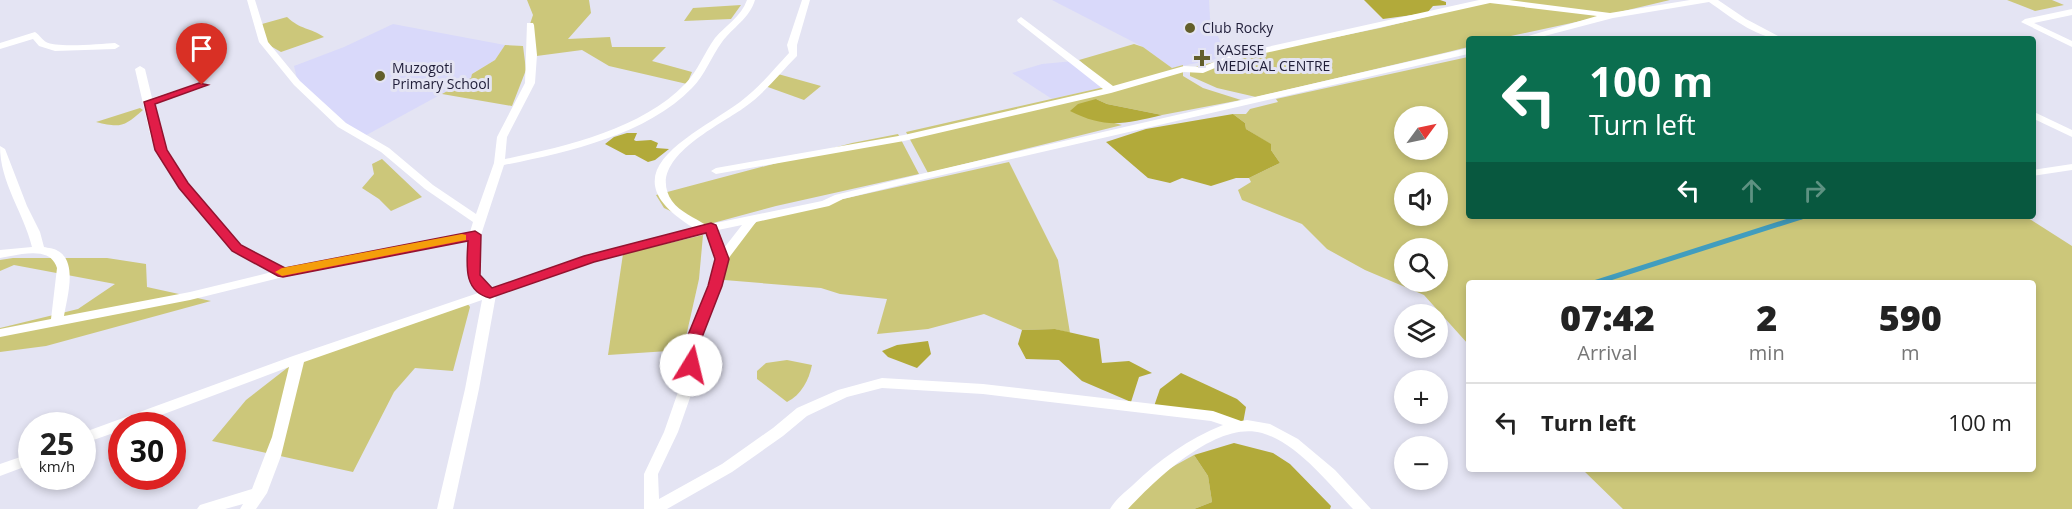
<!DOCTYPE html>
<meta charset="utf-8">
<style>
:root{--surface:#fff;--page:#f6f6f6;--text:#222;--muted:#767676;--line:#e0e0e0}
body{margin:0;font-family:"Open Sans",sans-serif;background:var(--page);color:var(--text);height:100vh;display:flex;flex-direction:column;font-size:22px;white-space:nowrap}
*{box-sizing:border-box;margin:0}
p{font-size:20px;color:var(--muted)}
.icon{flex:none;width:33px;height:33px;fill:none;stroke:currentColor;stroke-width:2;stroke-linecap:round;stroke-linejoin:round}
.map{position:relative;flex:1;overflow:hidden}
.sheet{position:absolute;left:1466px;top:280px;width:570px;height:192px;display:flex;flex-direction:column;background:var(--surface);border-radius:6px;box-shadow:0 3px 9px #0003}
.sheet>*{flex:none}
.top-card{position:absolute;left:1466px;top:36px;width:570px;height:183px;border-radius:6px;box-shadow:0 3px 9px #0003;background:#0b6e4f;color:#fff;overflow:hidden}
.needle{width:39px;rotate:57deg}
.tools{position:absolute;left:1394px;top:106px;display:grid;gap:12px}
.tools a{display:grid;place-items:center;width:54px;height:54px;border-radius:50%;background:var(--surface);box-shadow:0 3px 9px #0003;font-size:30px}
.speed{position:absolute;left:18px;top:412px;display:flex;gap:12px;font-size:30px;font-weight:700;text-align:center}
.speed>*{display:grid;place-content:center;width:78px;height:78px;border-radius:50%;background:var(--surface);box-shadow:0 3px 9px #0003;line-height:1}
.speed small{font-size:15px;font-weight:400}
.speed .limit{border:9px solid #d22;background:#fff;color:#111}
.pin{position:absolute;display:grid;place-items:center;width:51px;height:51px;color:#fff;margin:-62px -26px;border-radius:50% 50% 50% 0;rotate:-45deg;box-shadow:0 0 6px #0007}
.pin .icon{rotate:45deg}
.me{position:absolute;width:66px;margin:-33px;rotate:9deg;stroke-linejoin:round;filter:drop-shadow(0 0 4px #0008)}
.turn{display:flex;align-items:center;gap:21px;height:126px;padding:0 24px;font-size:27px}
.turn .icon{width:78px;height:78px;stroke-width:2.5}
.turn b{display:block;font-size:42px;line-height:51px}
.lanes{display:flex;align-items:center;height:57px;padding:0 24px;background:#0003;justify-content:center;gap:30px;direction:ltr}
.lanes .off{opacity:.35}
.eta{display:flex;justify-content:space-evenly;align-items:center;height:102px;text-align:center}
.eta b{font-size:36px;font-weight:800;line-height:42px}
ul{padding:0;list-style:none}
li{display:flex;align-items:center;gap:18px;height:78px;padding:0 24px;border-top:2px solid var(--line)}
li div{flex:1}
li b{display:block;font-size:22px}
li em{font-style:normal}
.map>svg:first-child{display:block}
</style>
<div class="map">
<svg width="2072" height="509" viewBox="0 0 2072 509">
<rect width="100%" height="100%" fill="#e4e4f3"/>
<g fill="#d9d9fa">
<path d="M1052,0H1209L1210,18L1227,57L1172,68L1143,47Z"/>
<path d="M393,24L505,45L495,60L473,73L471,78L361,138L297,79L294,66L344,47Z"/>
<path d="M1074,61L1104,87L1052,99L1012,73L1042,64Z"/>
</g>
<g fill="#ccc77a" fill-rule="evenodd">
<path d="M527,0H589L591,13L568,39L610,37L612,47H666L652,61L692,72L687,84L609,66L582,50L529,57V27L533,15Z"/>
<path d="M1500,0H1670L1611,14Z"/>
<path d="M2007,0H2052L2064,5L2035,11Z"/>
<path d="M1491,1L1604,16L1497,39H1468V47L1448,52L1256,97L1217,88L1190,76V69L1201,65L1380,28Z"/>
<path d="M741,5L731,19L684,21L693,8Z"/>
<path d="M287,17C301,30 309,27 324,37L281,52L267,44L262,24Z"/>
<path d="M1134,44L1143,47L1172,68L1183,65V76L1203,88L1241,100L1162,115L1107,104L1096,99L1114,123L1122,125L928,173L906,132L1109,86L1079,60Z"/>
<path d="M505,45L523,46L526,70L512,106L442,94L471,78L472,74L495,60Z"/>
<path d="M1468,57V216H2025L2072,246V509H1623L1583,470H2032V284H1468V344L1424,295L1365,270L1327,249L1302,224L1242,200L1238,190L1251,182L1249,178L1280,163L1271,150L1270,144L1246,129L1245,123L1233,114H1246L1250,109L1278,102L1276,99ZM1404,117H1437V150H1404ZM1404,183H1437V216H1404ZM1404,249H1437V282H1404Z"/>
<path d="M778,74L821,86L804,100L765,86Z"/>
<path d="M140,108L143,110C124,127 120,128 96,122Z"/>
<path d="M898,134L919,174L776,206L702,226L664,208L656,195L852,143Z"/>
<path d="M382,159L422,197L391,211L379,199L362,188L374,174L372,164Z"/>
<path d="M1009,162L1058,260L1070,333L1055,329L1022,330L984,314L928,329L877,334L887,299L840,294L821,288L712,279L743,234L762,217Z"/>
<path d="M703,235L699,279L683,350L608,355L623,254Z"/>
<path d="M13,258H107L146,264L147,287L211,301L46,346L0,352V328L78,309L115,284L14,265L0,271V260Z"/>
<path d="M467,303L470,307L453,371L415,368L394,392L353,472L212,441L246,400L291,365Z"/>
<path d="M787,360L812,365C809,380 801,395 787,402L757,379V371L766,363Z"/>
<path d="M1194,455L1208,476L1212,502L1194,509H1117L1163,472Z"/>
</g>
<g fill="#b2aa3a">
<path d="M1364,0H1440L1446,2V5L1433,6L1427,13L1383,19Z"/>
<path d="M1096,99L1107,104L1162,115C1125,124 1105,129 1070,111L1078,104Z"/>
<path d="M1233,114L1245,123L1246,129L1271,144V150L1280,163L1249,178H1236L1211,186L1182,178L1170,183L1148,178L1106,142L1146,129Z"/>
<path d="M627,133H637L634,140L636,141L651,140L658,143L656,148L669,149L655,160L648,162L635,155H626L605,144L614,137Z"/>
<path d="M1055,329L1099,339L1102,363L1129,361L1152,373L1139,377L1131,402L1082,381L1059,360L1026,359L1018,344L1022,330Z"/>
<path d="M928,341L931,354L917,368L888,357L882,351L897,345Z"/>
<path d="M1181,373L1237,399L1246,407L1243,423L1152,412L1160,389Z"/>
<path d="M1234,443L1273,453L1290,464L1331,506L1330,509H1194L1212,502L1208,476L1194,455Z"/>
</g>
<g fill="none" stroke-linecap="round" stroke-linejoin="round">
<path stroke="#419dbe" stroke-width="4" d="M1799,218L1805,216"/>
<path stroke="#419dbe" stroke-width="5" d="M1591,284L1804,216"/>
<g fill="#fff" fill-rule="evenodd">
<path d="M247,0H255L268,42L300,81L346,123L389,148L433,185L476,214L494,163L497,137L525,83L527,23H533L534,25L537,55L535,83L507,137L505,159C564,147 642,129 685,84C698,71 704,53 715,38C726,25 741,17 747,0H755C749,19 733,27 722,42C711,57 705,75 692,88C647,135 565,153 504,165L481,235L479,275L481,280L492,288L585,256L694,228C603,173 692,137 740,102C759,88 773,70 789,53L787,45L802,0H810L797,45V56C780,73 765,93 745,107C719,126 644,160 672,201C680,212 695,218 706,225L822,201L835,195L925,173L1468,48V54L925,179L843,199L829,206L756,222L728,259L721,286L701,341L692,392L678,432L658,474L659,499L722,464L773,428L797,408L838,390L882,378L983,384L1213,411L1241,421L1247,420L1270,424L1298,439L1335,470L1371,509H1353C1329,484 1297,443 1262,433C1217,420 1156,479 1128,509H1110C1115,500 1125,492 1133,485C1159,460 1188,439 1223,425L1211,421L983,394L882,388L847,397L807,416L783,436L732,472L667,509H644V474L664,432L678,392L687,341L709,286L716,259L707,232L593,262L496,295L479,389L453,509H437L465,389L482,300L304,362L281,456L267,493L256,509H240L243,504L225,509H197L200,505L252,489L272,437L289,367L132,426H122V430L82,444V433L293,356L481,292C461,277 468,262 469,240L303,272L190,300L0,337V329L51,319L57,268C50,245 19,255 0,258V250L32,247C23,211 0,183 0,146L5,149L27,206L40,232L44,247C48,248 54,248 58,251C78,262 67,298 64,316L190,292L272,272L233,251L177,185L151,138L135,69L140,66L145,69L152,98L199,83H205V87L153,104L161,138L188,184L241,245L284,269L470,232L473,222L425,189L381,152L338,127L294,85L259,42ZM742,225L724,248L718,230Z"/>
<path d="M1479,0H1509L1610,13L1690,0H1718L1746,19L1784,39C1757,39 1731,17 1709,2L1613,18L1533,39H1518L1597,16L1490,3L1234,60L1203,73L1184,72L1111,93L904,141L716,174L711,171L716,168L904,135L1103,89L1018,22L1017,20L1021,17L1113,86L1184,66L1202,67L1231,55Z"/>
<path d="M2072,9V15L2034,23L2072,41V47L2021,22L2025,19Z"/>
<path d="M35,32C40,35 41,39 46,42C55,48 101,44 115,43L120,46L115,49L55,51L39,46L33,39L0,49V43Z"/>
<path d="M2032,111L2072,130V137L2032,118Z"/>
<path d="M2072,164V170L2032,176V170Z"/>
<path d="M32,453V464L0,476V464Z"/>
</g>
</g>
<path fill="#e11d48" stroke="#92132f" stroke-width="1.5" d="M199,83L208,85L155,104L167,150L188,183L241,245L285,268L475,231L481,235L480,275L492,288L584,256L711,223L716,225L729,259L722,286L701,340L699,365L691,370L683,365L686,340L708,286L715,259L706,233L594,262L490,298C462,291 467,263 468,241L283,277L278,276L232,251L179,188L155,150L144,102Z"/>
<path fill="#f59e0b" d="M462,234L466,235V240L282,276L275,272L282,268Z"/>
<g fill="#625e2b" stroke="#e4e4f3" stroke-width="2">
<circle cx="1190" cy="28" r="6"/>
<path d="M1199 49h6v6h6v6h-6v6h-6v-6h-6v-6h6z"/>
<circle cx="380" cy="76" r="6"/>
</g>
<g text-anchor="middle" stroke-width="6" stroke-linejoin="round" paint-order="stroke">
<g font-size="14" fill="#1f1d38" stroke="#e4e4f3" text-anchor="start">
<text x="1202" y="33">Club Rocky</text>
<text x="1216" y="55">KASESE<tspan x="1216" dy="16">MEDICAL CENTRE</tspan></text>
<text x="392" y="73">Muzogoti<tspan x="392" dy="16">Primary School</tspan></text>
</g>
</g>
</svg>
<div class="tools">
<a><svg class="needle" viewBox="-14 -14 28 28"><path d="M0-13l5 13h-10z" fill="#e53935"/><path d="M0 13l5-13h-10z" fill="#767676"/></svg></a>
<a><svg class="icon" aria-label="sound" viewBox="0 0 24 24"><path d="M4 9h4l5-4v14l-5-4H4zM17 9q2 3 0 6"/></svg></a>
<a><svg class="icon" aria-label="search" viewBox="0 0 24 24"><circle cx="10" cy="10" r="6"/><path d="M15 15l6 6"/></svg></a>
<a><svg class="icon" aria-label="layers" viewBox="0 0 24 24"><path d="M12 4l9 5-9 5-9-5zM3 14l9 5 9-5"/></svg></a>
<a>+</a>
<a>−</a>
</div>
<div class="speed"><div>25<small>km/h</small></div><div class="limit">30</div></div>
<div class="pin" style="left:202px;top:85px;background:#d93025"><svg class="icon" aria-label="arrive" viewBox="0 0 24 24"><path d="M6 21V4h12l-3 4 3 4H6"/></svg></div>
<svg class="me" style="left:691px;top:365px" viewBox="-20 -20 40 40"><circle r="19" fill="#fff"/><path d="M0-13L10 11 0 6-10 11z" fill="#e11d48"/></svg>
<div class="top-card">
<div class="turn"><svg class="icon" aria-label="left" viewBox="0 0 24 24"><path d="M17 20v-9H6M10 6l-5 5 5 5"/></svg><div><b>100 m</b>Turn left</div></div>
<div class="lanes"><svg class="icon" aria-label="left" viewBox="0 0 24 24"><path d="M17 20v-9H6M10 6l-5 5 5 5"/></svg><svg class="icon off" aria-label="ahead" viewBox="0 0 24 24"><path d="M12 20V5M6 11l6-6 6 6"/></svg><svg class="icon off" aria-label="right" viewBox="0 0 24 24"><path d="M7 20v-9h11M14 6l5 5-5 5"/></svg></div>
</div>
<section class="sheet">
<div class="eta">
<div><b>07:42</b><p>Arrival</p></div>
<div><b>2</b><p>min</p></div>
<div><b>590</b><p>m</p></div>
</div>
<ul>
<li><svg class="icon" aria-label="left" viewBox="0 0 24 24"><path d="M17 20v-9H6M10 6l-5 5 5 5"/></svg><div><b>Turn left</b></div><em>100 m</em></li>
</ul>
</section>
</div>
